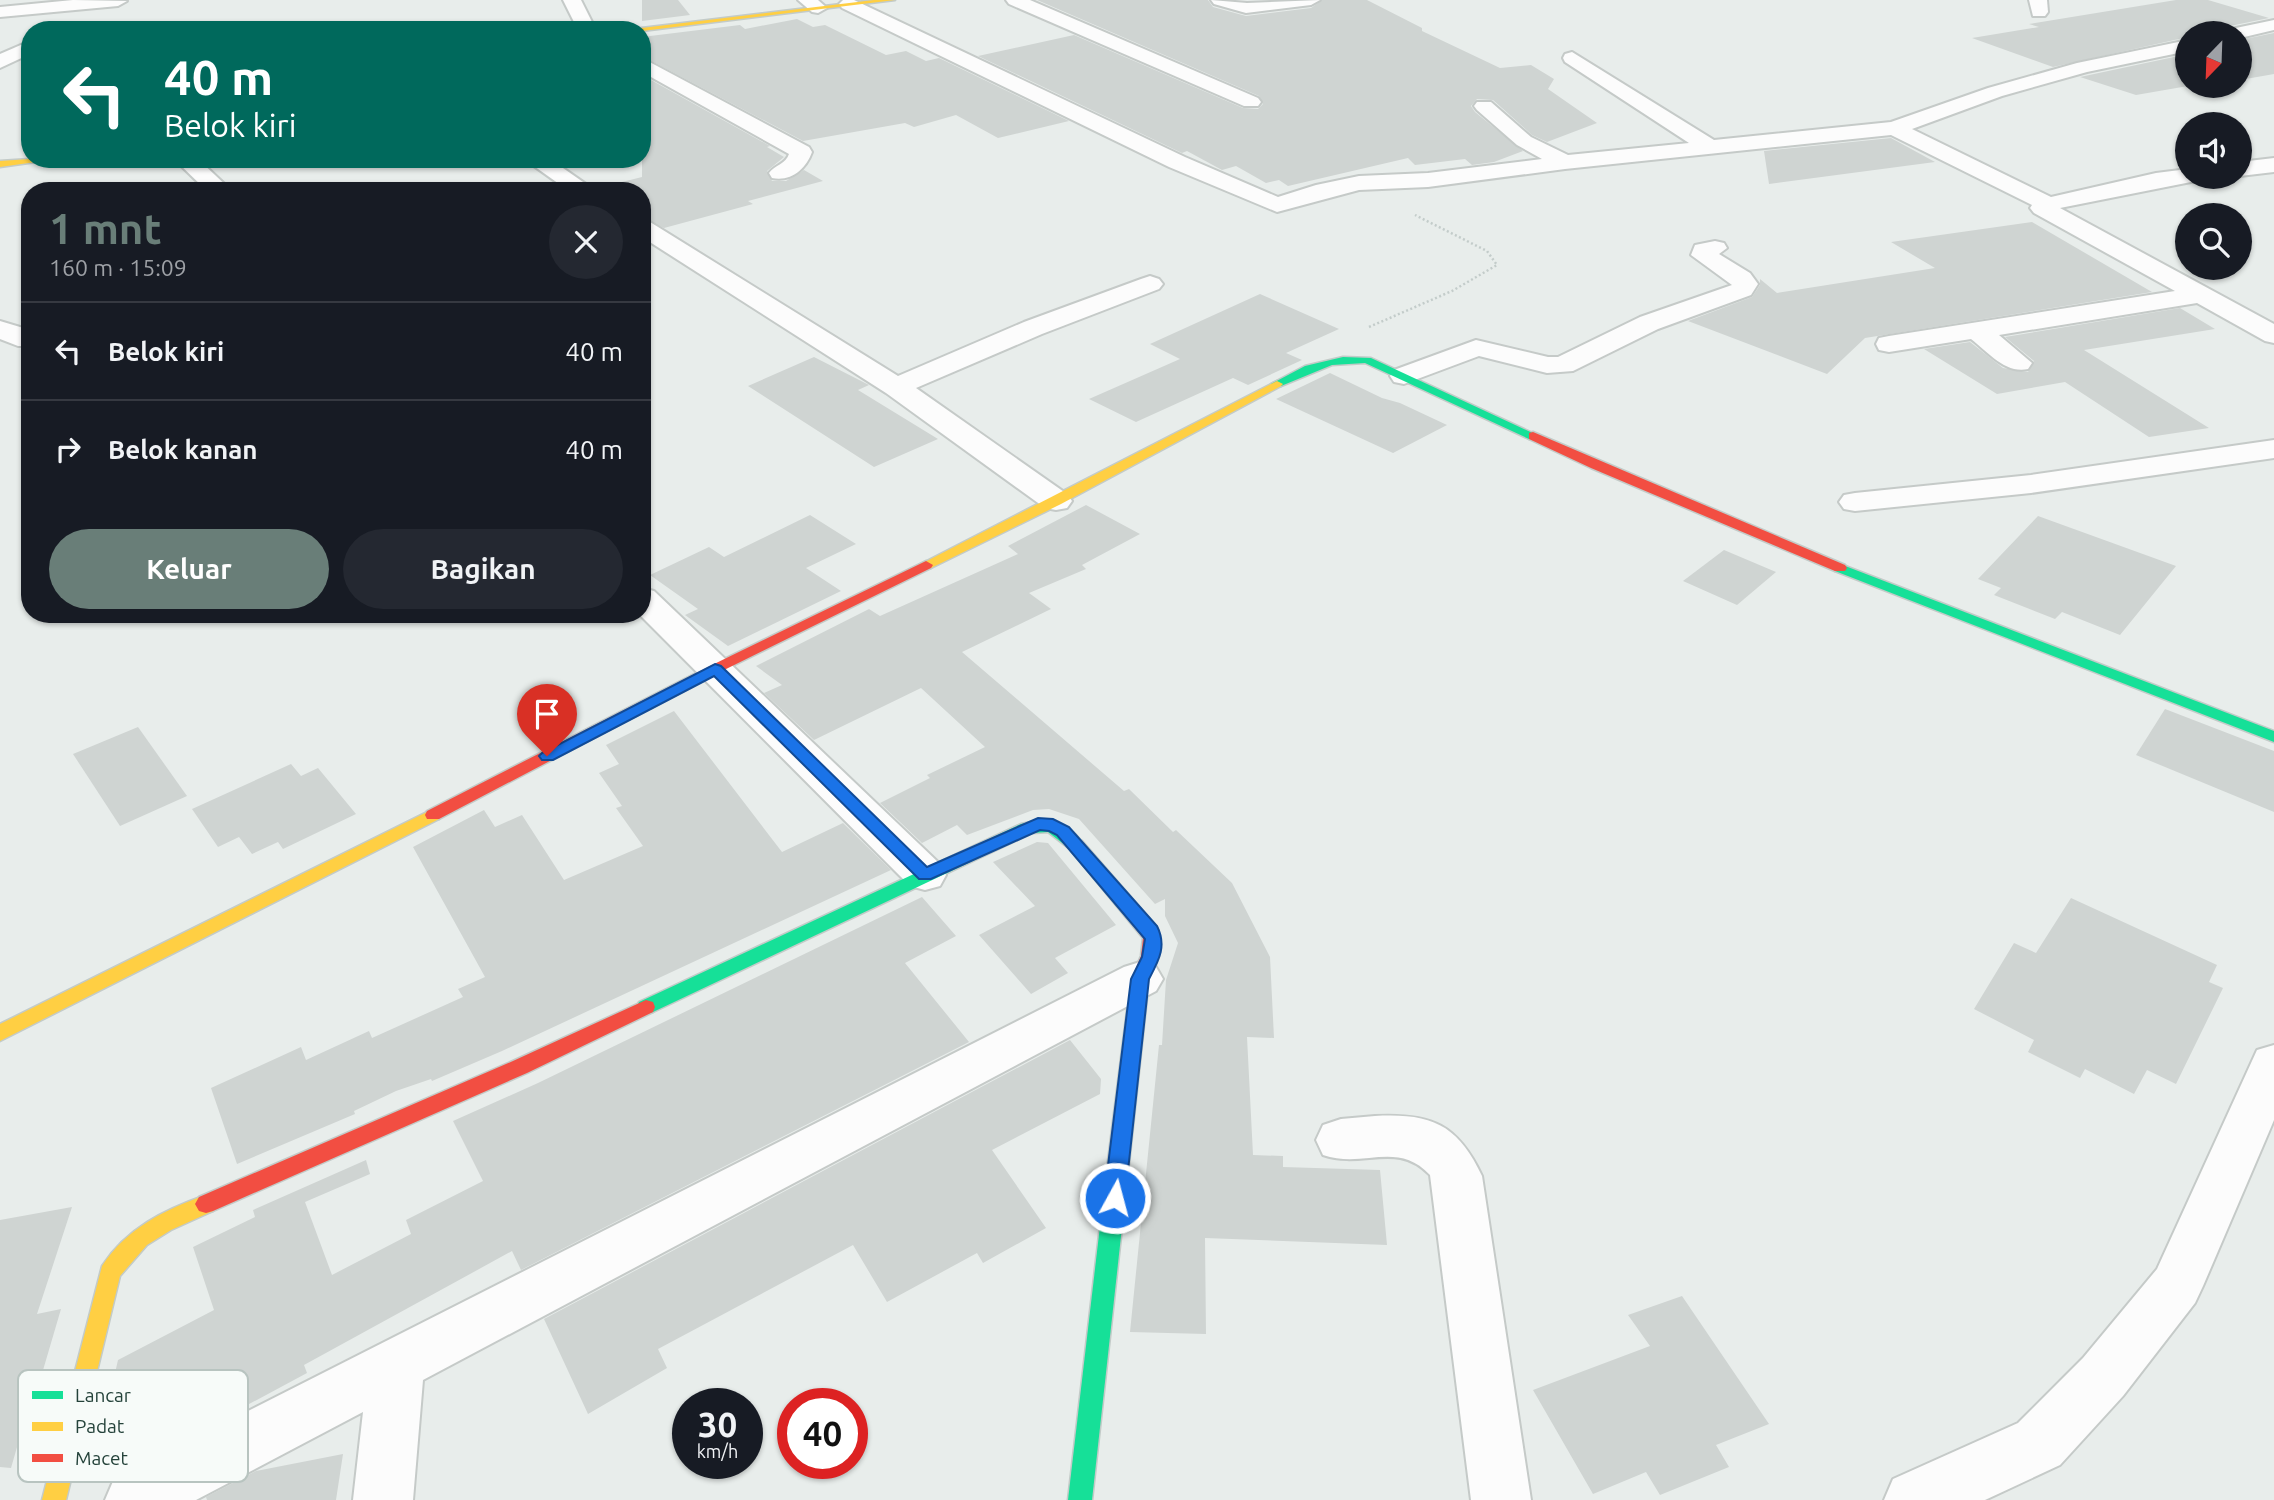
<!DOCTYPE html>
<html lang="id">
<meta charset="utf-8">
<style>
:root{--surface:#171b24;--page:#242831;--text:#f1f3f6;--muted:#9ea1a6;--line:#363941;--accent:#697e78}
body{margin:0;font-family:Ubuntu,sans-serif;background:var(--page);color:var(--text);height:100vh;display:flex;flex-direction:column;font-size:26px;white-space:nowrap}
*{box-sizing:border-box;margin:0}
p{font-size:23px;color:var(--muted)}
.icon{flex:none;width:38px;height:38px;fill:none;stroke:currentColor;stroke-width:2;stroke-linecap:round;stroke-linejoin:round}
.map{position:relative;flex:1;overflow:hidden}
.drawer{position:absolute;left:21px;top:182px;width:630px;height:441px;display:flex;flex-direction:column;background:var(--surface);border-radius:28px;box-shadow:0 2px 5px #0004}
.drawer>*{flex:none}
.hud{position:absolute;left:21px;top:21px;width:630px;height:147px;border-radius:28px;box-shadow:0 2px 5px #0004;background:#00695c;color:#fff;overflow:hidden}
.needle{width:46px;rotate:203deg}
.fabs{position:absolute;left:2175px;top:21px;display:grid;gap:14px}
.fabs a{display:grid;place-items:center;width:77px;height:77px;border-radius:50%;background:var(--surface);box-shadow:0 2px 5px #0004;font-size:35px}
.speed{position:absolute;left:672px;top:1388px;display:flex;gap:14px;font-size:35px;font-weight:700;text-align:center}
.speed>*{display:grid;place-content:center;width:91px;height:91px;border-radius:50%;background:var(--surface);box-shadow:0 2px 5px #0004;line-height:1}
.speed small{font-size:18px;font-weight:400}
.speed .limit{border:10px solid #d22;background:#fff;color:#111}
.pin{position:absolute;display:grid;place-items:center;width:60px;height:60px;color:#fff;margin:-72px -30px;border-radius:50% 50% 50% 0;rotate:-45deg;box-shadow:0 0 7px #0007}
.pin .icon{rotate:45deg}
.me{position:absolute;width:77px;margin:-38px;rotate:7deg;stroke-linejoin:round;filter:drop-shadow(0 0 5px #0008)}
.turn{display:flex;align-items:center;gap:24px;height:147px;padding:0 28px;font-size:32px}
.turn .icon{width:91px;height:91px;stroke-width:2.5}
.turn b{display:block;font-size:49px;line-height:60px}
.round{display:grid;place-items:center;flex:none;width:74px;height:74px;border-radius:37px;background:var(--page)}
.head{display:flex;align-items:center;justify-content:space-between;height:119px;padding:0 28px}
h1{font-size:42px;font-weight:700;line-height:52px;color:var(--accent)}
.button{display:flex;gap:14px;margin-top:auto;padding:14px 28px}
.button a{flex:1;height:80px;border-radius:42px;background:var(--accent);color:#fff;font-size:28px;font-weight:700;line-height:80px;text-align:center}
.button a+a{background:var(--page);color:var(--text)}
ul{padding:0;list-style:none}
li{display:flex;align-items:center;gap:21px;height:98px;padding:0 28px;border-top:2px solid var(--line)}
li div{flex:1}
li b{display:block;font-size:26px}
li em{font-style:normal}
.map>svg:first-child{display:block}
</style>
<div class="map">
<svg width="2274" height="1500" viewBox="0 0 2274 1500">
<rect width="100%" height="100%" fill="#e8edeb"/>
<g fill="#cfd4d2">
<path d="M642,0H678L690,15L642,21Z"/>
<path d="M1037,0H1208L1213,7L1246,16L1311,8L1322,0H1367L1422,28V31L1500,68L1531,65L1554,79L1548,89L1597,123L1547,142L1532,135L1493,100L1477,99L1471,106L1475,112L1523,151L1494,162L1472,165L1465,159L1415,165L1408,158L1288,186L1279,180L1266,183L1236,166L1222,170L1187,151L1182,153L978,56L1074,35L1243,108L1258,109L1263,104L1259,96Z"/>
<path d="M2176,0H2208L2269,18L2230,26L2225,33H2188V37L2053,67L1972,38L2039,27L2029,24Z"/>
<path d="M797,19L813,27L825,25L886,55L906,51L926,61L939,58L1069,121L998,138L956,115L914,127L905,123L803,141L642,56V37L740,25L745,29Z"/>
<path d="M2274,33V74L2240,80V40Z"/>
<path d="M2188,54V86H2204H2188L2136,95L2080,77Z"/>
<path d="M642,75L770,146L767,147L784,157L767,171L772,181H786L804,170L823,181L748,201L753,204L664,228L642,218V191H624L614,184L642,177Z"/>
<path d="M1891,138L1935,162L1769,184L1764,151Z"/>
<path d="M2032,222L2152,292L1865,338L1827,374L1688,321L1752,297L1760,285V279L1777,293L1935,268L1891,242Z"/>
<path d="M1260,294L1339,329L1286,353L1302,360L1248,385L1233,378L1136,422L1089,399L1180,359L1150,344Z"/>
<path d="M2180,308L2215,329L2084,350L2209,428L2149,437L2065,382L1997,394L1924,349L1970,342L2003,368L2028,372L2034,361L2005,337Z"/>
<path d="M814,357L869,385L858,390L938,439L874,467L748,386Z"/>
<path d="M1330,373L1382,398L1400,403L1447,425L1393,453L1276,399Z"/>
<path d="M1086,505L1140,534L1082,565L1086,569L1029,593L1051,609L962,652L1124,791L1129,789L1173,832L1176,830L1232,883L1270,957L1274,1038L1247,1037L1253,1155L1283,1156V1167L1380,1170L1387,1245L1205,1238L1206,1334L1130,1332L1159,1045H1162L1166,980L1178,943L1165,916V899L1155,904L1079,819L1049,809L1033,810L967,835L957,825L922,843L880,803L930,778L927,775L985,747L921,688L814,740L764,693L782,685L756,666L869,609L880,616L1018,554L1008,546Z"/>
<path d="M810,515L856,544L806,568L841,591L728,646L685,615L698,609L650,575L709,547L724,557Z"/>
<path d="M2038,516L2176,566L2120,635L2062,612L2055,619L1994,595L2001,588L1978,579Z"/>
<path d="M1724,550L1776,572L1737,605L1683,581Z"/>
<path d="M2165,709L2274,751V812L2136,755Z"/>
<path d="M674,711L782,852L843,823L891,870L502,1051L432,1081L431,1079L396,1091L354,1111L355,1114L237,1164L211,1088L301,1047L306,1060L369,1031L372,1038L463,997L458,989L485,977L413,847L484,810L495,827L522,815L564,880L643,846L616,808L622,806L599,773L619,764L606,745Z"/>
<path d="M138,727L187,796L120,826L73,754Z"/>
<path d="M291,764L301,776L318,768L356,814L283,849L278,842L252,854L239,837L218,847L192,809Z"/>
<path d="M1037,842L1048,843L1116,925L1055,958L1068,973L1031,994L979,935L1035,906L993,862Z"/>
<path d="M922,897L956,936L905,963L969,1042L521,1270L512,1251L304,1365L307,1373L225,1417L228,1404L121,1461L107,1408L118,1360L214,1310L193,1247L255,1217L253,1210L366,1160L370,1174L305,1202L332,1275L411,1234L406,1220L483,1181L453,1121L538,1083Z"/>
<path d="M2071,898L2217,965L2209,982L2223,988L2176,1084L2147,1070L2134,1094L2085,1069L2080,1078L2028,1052L2034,1040L1974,1009L2014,943L2036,953Z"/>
<path d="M1070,1040L1101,1079L1100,1094L992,1150L1046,1228L983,1263L977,1253L887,1302L853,1245L658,1349L667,1368L588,1414L544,1319Z"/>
<path d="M72,1207L37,1314L61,1309L41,1377L37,1378L11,1468L0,1467V1220Z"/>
<path d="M1682,1296L1769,1424L1716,1445L1729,1467L1660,1495L1646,1472L1593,1494L1533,1390L1650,1346L1628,1315Z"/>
<path d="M343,1454L336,1500H207L206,1497L256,1471Z"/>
</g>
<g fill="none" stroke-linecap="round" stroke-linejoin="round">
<g stroke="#c5cac8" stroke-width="4">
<g id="street">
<path d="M73,0L127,1L118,6L0,17V7Z"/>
<path d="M563,0H581L596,30H578Z"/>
<path d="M798,0H818L827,8L818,13L812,12Z"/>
<path d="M843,0H854L1185,157L1278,197L1316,185L1359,176L1428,173L1542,159L1517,145L1477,110L1474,106L1477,102H1491L1531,137L1568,155L1689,143L1565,62L1563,58L1565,54L1572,52L1714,140L1891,122L1988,88L2077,63L2188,40V51L2087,72L2002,96L1912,129L2051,197L2156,173L2188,169V177H2199L2196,181L2060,208L2274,324V343L2265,341L2197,303L1999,335L2032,363L2028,369C2005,374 1988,352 1971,339L1889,352L1879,350L1876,344L1879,338L1889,336L2175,291L2034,213L2030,208L2032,205L1891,135L1565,169L1428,187L1359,190L1277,212L1169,167L842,8L839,4Z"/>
<path d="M1006,0H1030L1258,98L1261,102L1258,106H1244L1009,4Z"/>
<path d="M1211,0L1247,3L1320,0L1311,5L1246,13L1214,4Z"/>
<path d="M2029,0H2047L2048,12L2045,16H2033Z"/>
<path d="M2274,20V30L2240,38V33H2228L2231,29Z"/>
<path d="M30,41V54L0,68V54Z"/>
<path d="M642,58L809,147L812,152C806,169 791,182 772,178L769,173C775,165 786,164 789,154L642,72Z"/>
<path d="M2274,158V172L2240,176V162Z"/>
<path d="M174,159H198L232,191H207Z"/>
<path d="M524,159H550L596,191H569Z"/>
<path d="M642,220L650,222L898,376L1024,322L1141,279L1150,276L1159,279L1163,284L1159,289L1042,334L916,388L1067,494L1072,501L1067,508L1056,510L1045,508L886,393L642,237Z"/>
<path d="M1715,241L1724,243L1727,248L1719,254L1750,273L1758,284L1751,295L1658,329L1573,371L1547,373L1479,356L1404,384L1394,382L1390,376L1394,370L1476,340L1548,357H1558L1640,317L1732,285L1691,255L1695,245Z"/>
<path d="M0,321L30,330V346H18L0,339Z"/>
<path d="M2274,440V458L2031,493L1855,511L1844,509L1839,502L1844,495L1855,493L2031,475Z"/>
<path d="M642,588L654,591L940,864L946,875L940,886L925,890L910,886L639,614H642Z"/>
<path d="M1140,962L1156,967L1163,979L1156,991L423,1380L413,1500H353L363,1412L196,1500H105L114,1479L1124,967Z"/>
<path d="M2274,1045V1120L2203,1286L2195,1303L2123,1396L2060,1465L1985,1500H1884L1893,1479L2018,1423L2083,1358L2157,1269L2257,1050Z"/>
<path d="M1375,1116C1432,1113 1458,1125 1482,1176L1531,1500H1471L1430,1175C1397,1140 1364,1169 1323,1155L1316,1140L1323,1125L1341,1119Z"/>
</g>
</g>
<g stroke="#c3cbc8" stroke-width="3">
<g id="fast">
<path d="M1343,357L1371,358L1539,436L1537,439H1529L1365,363L1332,365L1281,386L1271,384L1305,366Z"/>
<path d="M1840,564L2274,731V742L1835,571L1833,568Z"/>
<path d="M1042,820C1060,821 1074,830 1084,845L1082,849H1070L1048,832L1032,833L653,1012L646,1014L639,1012L637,1007L639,1002L1021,824Z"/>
<path d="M1113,1200L1120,1202L1124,1209L1092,1500H1068L1102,1209L1106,1202Z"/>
</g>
</g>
<g stroke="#c3cbc8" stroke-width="3">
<g id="slow">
<path d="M874,0H895L642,31L625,30Z"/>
<path d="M30,159H57L0,167V161Z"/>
<path d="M1277,381L1283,384L1281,386L1061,504L931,568L926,569L919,565Z"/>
<path d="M433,809L439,811L441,815L439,819L0,1041V1024Z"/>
<path d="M206,1195L213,1197L217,1204L213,1211L171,1230L147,1245L120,1276L66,1500H42L102,1266C127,1228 164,1210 206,1195Z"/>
</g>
</g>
<g stroke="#c3cbc8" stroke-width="3">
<g id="jam">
<path d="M1533,432L1845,565L1847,568L1845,571H1835L1591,468L1529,439V433Z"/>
<path d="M926,561L933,565L931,568L720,672L439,819H427L425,815L427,811L710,666Z"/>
<path d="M1076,839L1082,841L1156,926C1166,945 1158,962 1149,979L1124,1209L1120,1216L1113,1218L1106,1216L1102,1209L1131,979L1141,956L1143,938L1070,849L1068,845L1070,841Z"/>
<path d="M646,1000L653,1002L655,1007L653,1012L527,1073L213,1211L206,1213L199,1211L195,1204L199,1197L513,1061Z"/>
</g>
</g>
<path stroke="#c3ccca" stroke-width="2.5" stroke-dasharray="2 2.5" stroke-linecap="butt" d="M1369,327L1452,291L1497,265L1487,251L1415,215"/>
<use href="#street" fill="#fcfcfc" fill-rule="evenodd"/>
<use href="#fast" fill="#16e098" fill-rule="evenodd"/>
<use href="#slow" fill="#ffcf43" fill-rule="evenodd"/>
<use href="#jam" fill="#f24e42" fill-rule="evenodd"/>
</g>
<path fill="#1a73e8" stroke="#114b97" stroke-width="2" d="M715,664L721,666L927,867L1038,818L1053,819L1069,827L1157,926C1167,946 1159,960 1149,979L1125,1198L1122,1205L1115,1208L1107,1205L1104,1198L1131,979L1142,957L1145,939L1057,835L1049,831L1040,830L931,879H919L714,676L553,760H542L539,756L542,753Z"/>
<rect x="18" y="1370" width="230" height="112" rx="10" fill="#f7fbf9" stroke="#b8c4c0" stroke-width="2"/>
<rect x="32" y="1391" width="31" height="8" fill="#16e098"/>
<rect x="32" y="1422" width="31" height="9" fill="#ffcf43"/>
<rect x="32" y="1454" width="31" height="8" fill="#f24e42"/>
<g font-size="19" fill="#24423a">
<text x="75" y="1402">Lancar</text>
<text x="75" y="1433">Padat</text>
<text x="75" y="1465">Macet</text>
</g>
</svg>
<div class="fabs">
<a><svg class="needle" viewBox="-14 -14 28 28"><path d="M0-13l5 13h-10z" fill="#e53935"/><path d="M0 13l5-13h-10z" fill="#9ea1a6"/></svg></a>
<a><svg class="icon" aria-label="sound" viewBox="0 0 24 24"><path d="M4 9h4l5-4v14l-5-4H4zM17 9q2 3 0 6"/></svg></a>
<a><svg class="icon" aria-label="search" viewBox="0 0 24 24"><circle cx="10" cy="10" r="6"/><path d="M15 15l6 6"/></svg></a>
</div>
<div class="speed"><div>30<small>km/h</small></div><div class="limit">40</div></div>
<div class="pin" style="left:547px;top:756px;background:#d93025"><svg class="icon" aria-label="arrive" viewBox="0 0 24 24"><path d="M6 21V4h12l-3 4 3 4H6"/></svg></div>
<svg class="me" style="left:1115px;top:1198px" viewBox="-20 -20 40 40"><circle r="17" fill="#1a73e8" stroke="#fff" stroke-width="3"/><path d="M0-11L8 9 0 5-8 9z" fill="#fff"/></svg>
<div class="hud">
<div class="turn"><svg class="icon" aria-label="left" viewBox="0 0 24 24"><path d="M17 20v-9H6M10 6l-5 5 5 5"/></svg><div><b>40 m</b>Belok kiri</div></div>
</div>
<section class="drawer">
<div class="head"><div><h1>1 mnt</h1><p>160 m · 15:09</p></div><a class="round"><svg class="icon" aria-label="close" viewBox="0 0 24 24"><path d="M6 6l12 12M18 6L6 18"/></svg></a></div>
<ul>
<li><svg class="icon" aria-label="left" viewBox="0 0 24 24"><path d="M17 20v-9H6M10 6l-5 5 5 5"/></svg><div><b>Belok kiri</b></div><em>40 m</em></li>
<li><svg class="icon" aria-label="right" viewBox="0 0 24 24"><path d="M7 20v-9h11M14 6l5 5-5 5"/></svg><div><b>Belok kanan</b></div><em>40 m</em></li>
</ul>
<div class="button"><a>Keluar</a><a>Bagikan</a></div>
</section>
</div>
